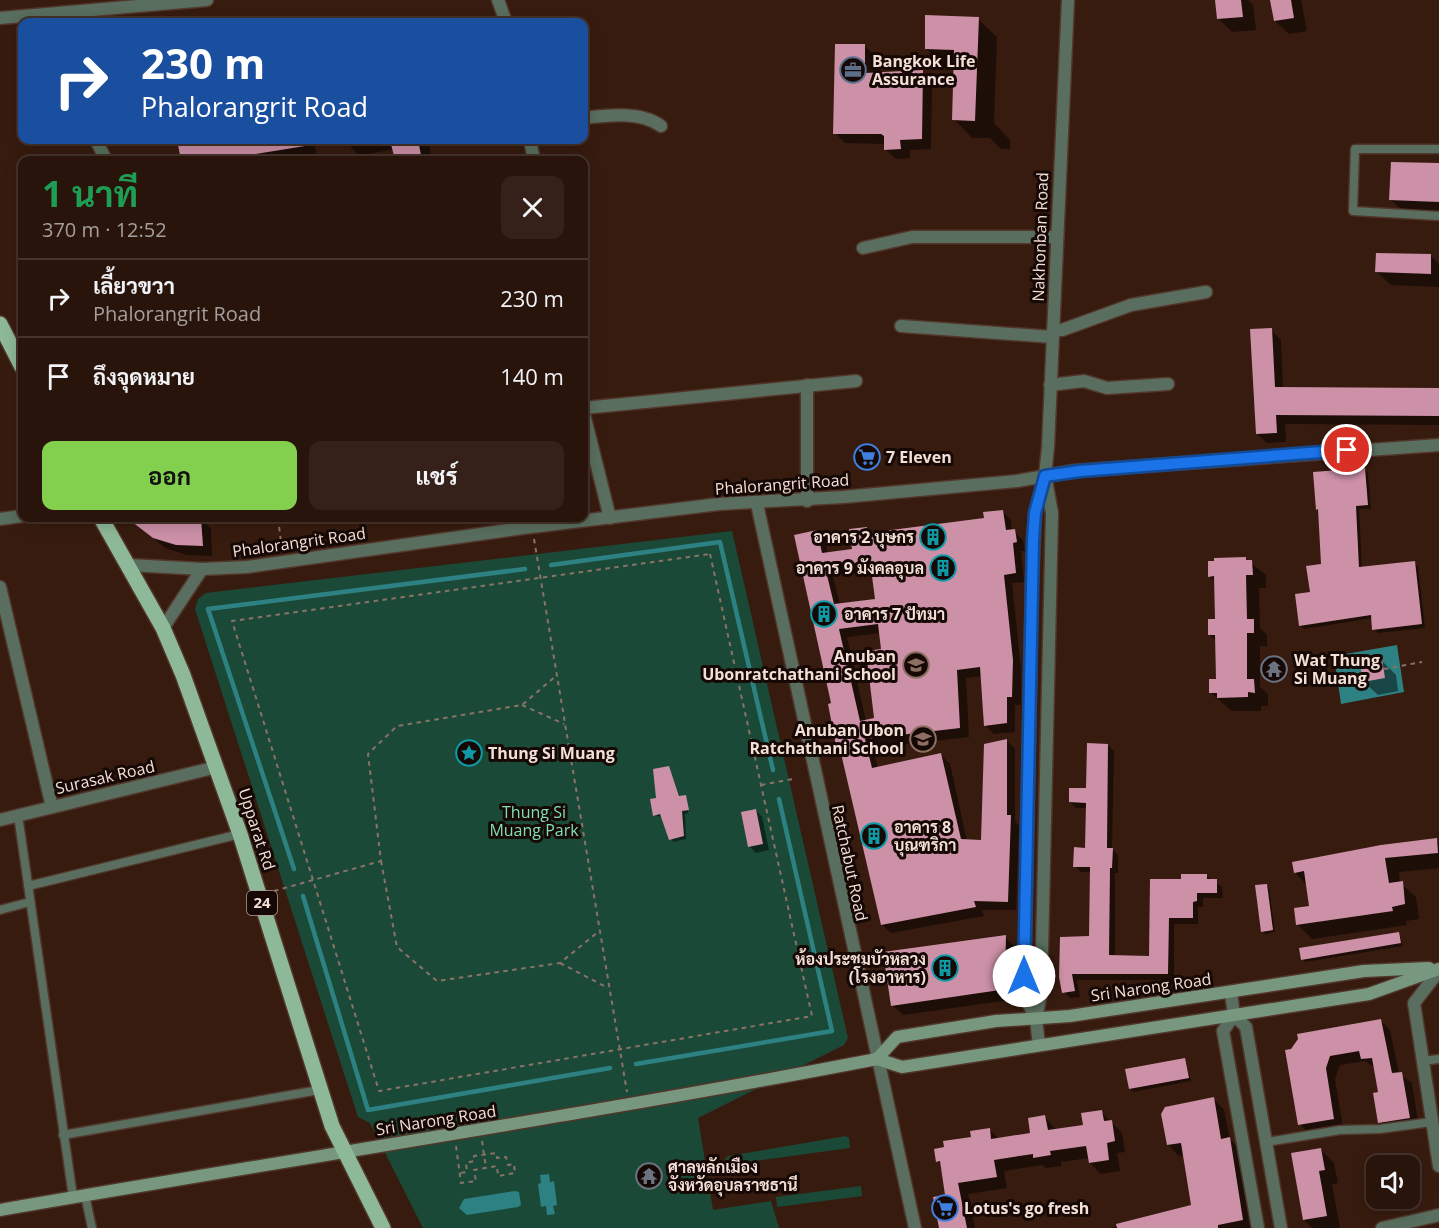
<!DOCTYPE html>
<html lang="th">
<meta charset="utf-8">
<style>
:root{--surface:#29140b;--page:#352119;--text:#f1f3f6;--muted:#a59e9d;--line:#45332c;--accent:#83d04f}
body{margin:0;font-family:"Open Sans",Sarabun,sans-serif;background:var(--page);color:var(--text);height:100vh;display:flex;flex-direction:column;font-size:22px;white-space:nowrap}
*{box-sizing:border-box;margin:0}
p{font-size:20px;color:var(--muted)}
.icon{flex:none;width:33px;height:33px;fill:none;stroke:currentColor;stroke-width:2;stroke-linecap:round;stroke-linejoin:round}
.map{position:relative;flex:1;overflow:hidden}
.drawer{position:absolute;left:18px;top:156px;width:570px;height:366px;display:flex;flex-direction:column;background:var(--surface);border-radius:12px;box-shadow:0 3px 15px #0003,0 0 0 2px var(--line)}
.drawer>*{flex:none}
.banner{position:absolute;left:18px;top:18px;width:570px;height:126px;border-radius:12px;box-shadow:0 3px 15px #0003,0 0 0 2px var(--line);background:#1a4fa0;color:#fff;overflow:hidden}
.buttons{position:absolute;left:1366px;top:1155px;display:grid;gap:12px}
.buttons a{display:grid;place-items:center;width:54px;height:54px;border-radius:12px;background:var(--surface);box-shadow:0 3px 15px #0003,0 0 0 2px var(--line);font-size:30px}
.pin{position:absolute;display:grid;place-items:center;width:51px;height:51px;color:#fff;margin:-26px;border:3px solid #fff;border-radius:50%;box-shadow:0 2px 6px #0007}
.me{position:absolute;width:66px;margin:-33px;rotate:0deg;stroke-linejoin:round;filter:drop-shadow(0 0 4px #0008)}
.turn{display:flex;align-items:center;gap:21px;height:126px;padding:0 24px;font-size:27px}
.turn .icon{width:78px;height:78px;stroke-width:2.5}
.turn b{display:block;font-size:42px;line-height:51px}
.round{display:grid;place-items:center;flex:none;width:63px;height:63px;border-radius:12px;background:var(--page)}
.overview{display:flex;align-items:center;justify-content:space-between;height:102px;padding:0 24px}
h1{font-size:36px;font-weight:700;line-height:45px;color:#1e9e55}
.button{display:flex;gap:12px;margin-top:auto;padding:12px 24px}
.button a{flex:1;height:69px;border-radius:12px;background:var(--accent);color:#111;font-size:24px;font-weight:700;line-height:69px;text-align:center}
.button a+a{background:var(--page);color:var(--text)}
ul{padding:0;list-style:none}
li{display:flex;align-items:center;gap:18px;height:78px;padding:0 24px;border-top:2px solid var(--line)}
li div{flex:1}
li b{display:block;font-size:22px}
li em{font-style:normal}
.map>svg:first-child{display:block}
</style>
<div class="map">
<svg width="1439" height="1228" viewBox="0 0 1439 1228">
<rect width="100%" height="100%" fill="#371b0f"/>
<g fill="#1a4a37">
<path d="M732,531L848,1038L844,1045L698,1118L713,1210L771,1201L779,1228H423L370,1123L358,1117L195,609L198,599L206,593Z"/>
<path d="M846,1136L849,1138L850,1148L726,1165L725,1159L728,1156Z"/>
<path d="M861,1186L862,1196L777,1207L776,1197Z"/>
</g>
<g fill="#2e8183">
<path d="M1397,645L1404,692L1341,704L1334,656Z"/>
<path d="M549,1174L550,1182L554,1181L557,1205L553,1206L555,1214L547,1215L546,1206L541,1207L538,1184L541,1183L540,1175Z"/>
<path d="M515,1191L519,1192L521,1205L518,1207L467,1215L459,1208L464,1199Z"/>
</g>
<g fill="#0007" fill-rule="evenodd">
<path d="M1216,0H1248L1253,5L1256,30L1232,32L1218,18Z"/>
<path d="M1271,0H1301L1307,31L1289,34L1275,21Z"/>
<path d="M978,19L997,37L994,123L1010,140V149H1001L990,138H972L954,119L955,67H945L926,49Z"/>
<path d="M865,46L875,56L874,74L922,72L932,82L931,149L910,150V158L896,159L885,149V144L845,143L835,133Z"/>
<path d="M179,140H314L317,159L182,160Z"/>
<path d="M345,140H437V143L429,145L432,160H396L394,149L359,156Z"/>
<path d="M1439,165V215L1405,213L1391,200Z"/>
<path d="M1430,255L1439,264V287L1391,285L1377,272Z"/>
<path d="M1271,330L1281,340L1283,388L1439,389V425L1285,424L1286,442L1267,443L1257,434Z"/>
<path d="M1364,469L1368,473L1371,509H1359L1362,569L1414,563L1418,567L1425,628L1378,633L1374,629L1373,618L1304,629L1300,625L1323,565L1320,512L1317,509Z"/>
<path d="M1002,511L1011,520L1012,531L1023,540L1025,551H1021L1024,582L1012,583L1021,669V705H1015V732L994,734L985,725L982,676L966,678L969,737L873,748L878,769L941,755L950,764L967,841L983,842L1006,740L1015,749V821L1019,826L1016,910H982L984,916L891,933L882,925L842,749L837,745L816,531L825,540L828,553L854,550L866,528L872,534L986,519ZM873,570L876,600L840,605L833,576ZM881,633L883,651L875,719L866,721L847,637Z"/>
<path d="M130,518L201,519L211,529L212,556L187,555L165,548Z"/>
<path d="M1246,559L1266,575V588H1259L1260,628L1267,635V646H1260V687L1268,694V706H1261V711H1232L1211,693L1217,680V642L1209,634L1216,620V582L1209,576Z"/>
<path d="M1382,661L1396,675L1398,691L1378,695L1364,682Z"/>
<path d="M1108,745L1114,751L1112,849L1118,855V873H1115V957H1151L1182,881L1207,876L1222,887L1223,898H1203V907H1198V924H1174V980H1077L1080,997L1070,998L1064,992L1061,977L1090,938L1091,872H1081L1075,866L1086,849L1087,808H1076L1070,802L1088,790Z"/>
<path d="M669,768L680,797L687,798L688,813L685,814L686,839L673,842L662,817L654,815Z"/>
<path d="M756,810L762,817L769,850L756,853L749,846Z"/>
<path d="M1436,840L1439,843V868L1399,872L1400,883L1416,897L1419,919L1406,921L1407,925L1312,939L1298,925L1311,907L1308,886L1295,873Z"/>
<path d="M1266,885L1269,888L1275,932L1265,934L1262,931Z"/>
<path d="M1399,933L1403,946L1305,962L1302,959Z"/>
<path d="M1005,937L1015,947V995L1010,1000L903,1015L892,1005Z"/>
<path d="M1381,1021L1390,1030L1399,1074L1412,1083L1419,1128L1389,1132L1379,1122L1380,1093L1376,1068L1365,1061L1340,1065L1335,1079L1343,1128L1309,1134L1300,1124L1287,1051Z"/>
<path d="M1184,1059L1191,1081L1133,1092L1130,1089L1127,1070Z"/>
<path d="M1213,1098L1224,1110L1230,1139L1240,1150L1253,1228H1110L1193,1206L1184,1155L1179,1156L1168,1145Z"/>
<path d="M1101,1112L1122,1133L1125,1152L1117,1153L1120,1171L1101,1174L1090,1163L1089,1158L1061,1162V1166L1046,1168L1042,1165L1004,1171L1007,1188L968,1194L975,1228H941L947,1196L942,1166L937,1161L989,1129L999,1139L1032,1134L1045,1117L1056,1130L1085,1126Z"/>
<path d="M1321,1150L1334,1163L1338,1183L1332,1184L1340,1228H1312L1304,1220Z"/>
</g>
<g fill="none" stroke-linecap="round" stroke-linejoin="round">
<g stroke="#2e8183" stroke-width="4.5">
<path d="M551,565L720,542L773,770"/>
<path d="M294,869L208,609L525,569"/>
<path d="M303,896L368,1110L610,1068"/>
<path d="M636,1064L832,1031L779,799"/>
</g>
</g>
<g fill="#cc90a7" fill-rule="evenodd">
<path d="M1215,0H1241L1243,17L1217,19Z"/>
<path d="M1270,0H1291L1294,18L1274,21Z"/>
<path d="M925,15L979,17L975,121L952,120L954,50L925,49Z"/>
<path d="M835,44H865V73L923,70L922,139L900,140L901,149L884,150V136L881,134H833Z"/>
<path d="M177,140H304L305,146L219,160H181Z"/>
<path d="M390,140H418L422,160H395Z"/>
<path d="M1391,162L1439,163V202L1389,200Z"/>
<path d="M1376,253L1431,254V274L1375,272Z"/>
<path d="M1272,328L1275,387L1439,388V416L1276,415L1277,433L1256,434L1250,329Z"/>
<path d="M1365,468L1368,505L1356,506L1359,567L1415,561L1422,624L1372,630L1371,615L1299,626L1295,594L1310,592L1306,566L1321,564L1318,509L1316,510L1313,472Z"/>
<path d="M1003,510L1006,530L1015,529L1017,542L1013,543L1016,573L1004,575L1013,660L1012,697H1007V723L984,726L980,667L957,670L960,728L865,739L872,768L941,753L961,839L981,840L984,744L1007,739V815H1011L1008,902L974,901L976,907L881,925L839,745L836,746L828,704L831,703L794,535L817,530L822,553L852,549L849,529L867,527L868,533L984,518L983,512ZM870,561L875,599L834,604L825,567ZM878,624L881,649L866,651L874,718L860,721L839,629Z"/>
<path d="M127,518H201L203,546L176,545L153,538Z"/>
<path d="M1246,557V560H1252L1253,575H1246L1247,619H1254V633H1247V679H1254L1255,693L1248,692V697L1217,698V693H1209V679H1216L1215,635H1208V619H1215L1214,576L1208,577V561H1214V558Z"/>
<path d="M1382,659L1385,678L1363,682L1360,663Z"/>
<path d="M1087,743L1108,744L1107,848H1113L1112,868H1110L1109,955L1149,956L1150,879H1181V874H1207V879H1217V893H1197V901L1193,902V918H1169L1168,974H1072L1075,991L1062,993L1059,977L1060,937L1089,936L1090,867H1073L1074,847L1085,848L1086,803L1069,802V788H1086Z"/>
<path d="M669,766L679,796L686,795L689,810L682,811L684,836L669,840L660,814L653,816L650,799L656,798L653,769Z"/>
<path d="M756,809L763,844L748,847L741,812Z"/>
<path d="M1437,838L1438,853L1385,858L1389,883L1403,881L1405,904L1392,907L1393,911L1296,925L1294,908L1309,906L1304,871L1294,873L1292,862L1381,845Z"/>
<path d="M1267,884L1273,930L1261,932L1255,885Z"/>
<path d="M1399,932L1401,943L1301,960L1299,948Z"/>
<path d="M1006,935L1005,984L1000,990L891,1006L883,952Z"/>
<path d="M1381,1019L1392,1073L1402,1072L1410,1118L1378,1123L1373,1093L1378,1092L1372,1058L1361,1059L1359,1051L1330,1056L1326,1068L1334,1119L1298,1125L1285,1050L1291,1049L1298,1039L1297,1034Z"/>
<path d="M1185,1058L1189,1078L1129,1089L1125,1069Z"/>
<path d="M1214,1097L1221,1139L1230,1137L1243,1220L1218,1225V1228H1117L1116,1224L1191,1205L1181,1143L1167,1145L1161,1114L1165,1107Z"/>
<path d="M1102,1110L1104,1121L1112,1120L1115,1141L1107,1143L1109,1160L1089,1163L1086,1146L1050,1151L1051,1155L1033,1158V1154L994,1160L997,1177L958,1183L967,1228H939L933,1197L945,1195L940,1161L936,1162L934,1149L944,1147L943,1141L971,1137L970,1131L990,1128L991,1139L1030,1133L1028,1118L1045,1115L1048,1130L1083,1125L1081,1113Z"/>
<path d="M1321,1148L1325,1170L1319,1171L1327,1216L1303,1220L1291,1153Z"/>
</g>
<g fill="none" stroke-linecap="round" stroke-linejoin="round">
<g stroke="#51362b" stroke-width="11">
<g id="service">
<path d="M1439,149H1355L1353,211L1439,216"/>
<path d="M18,815L73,1197"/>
<path d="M28,886L240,834"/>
<path d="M0,910L30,902"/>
<path d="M1422,1061L1439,1059"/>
<path d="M63,1135L319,1090"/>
<path d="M1267,1142L1340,1130L1380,1129L1431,1122"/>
<path d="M85,1195L92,1228"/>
</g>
</g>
<g stroke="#51362b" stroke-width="15">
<g id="minor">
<path d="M584,118C607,115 641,111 661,126"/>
<path d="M96,140L106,160"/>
<path d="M863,248L912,237H1055"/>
<path d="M901,326L1053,337"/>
<path d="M1053,330H1062L1131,305L1206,292"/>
<path d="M1050,385L1084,381L1107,388L1168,384"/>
<path d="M584,408L856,381"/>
<path d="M807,501V385"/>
<path d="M757,504L915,1228"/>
<path d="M0,587L52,807"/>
<path d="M0,820L217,767"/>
<path d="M1231,993L1234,1015L1246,1027L1281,1228"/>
<path d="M1234,1015L1223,1031L1258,1228"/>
</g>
</g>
<g stroke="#51362b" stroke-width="15">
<g id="tertiary">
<path d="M498,0L506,22"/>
<path d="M0,18L207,0"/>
<path d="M530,140L534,160"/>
<path d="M584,414L610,518"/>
<path d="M0,519L22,516"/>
<path d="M129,565L202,569L247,567L523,528L719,504L843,497L1017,481L1073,471L1439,445"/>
<path d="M163,628L202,569"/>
<path d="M1439,971L1414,1003L1439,1166"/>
<path d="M1036,1019L1024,994L1032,582L1035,513L1045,476L1048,447L1068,0"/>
<path d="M1039,1045L1036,1019L1041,994L1052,513L1046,480"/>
<path d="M1382,1228L1439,1215"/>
</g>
</g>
<g stroke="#51362b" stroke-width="15">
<g id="secondary">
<path d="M877,1059L897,1037L940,1030L996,1021L1070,1016L1364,971L1429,968"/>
<path d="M0,1210C292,1159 586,1115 877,1059L902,1067L1369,994L1439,969"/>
</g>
</g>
<g stroke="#51362b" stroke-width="18">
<g id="primary">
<path d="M0,324L22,367"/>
<path d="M101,518L163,628L183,675L240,834L332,1126L383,1228"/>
</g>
</g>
<g stroke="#8a7267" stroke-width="2" stroke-dasharray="4.5 4.5" stroke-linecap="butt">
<path d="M278,518L282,550"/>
<path d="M534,539L627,1092"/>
<path d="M710,554L812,1016L379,1091L232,621Z"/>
<path d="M1384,669L1422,662"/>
<path d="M522,705L564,724"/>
<path d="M761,785L793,779"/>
<path d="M381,861L397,947L437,981L560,963L598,932"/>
<path d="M274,891L381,861L368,754L397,726L522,705L557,675"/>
<path d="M560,963L608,988"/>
<path d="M482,1141L486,1168"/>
<path d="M456,1146L461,1183L476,1181L474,1170L497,1166L498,1176L515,1173L514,1164L508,1165L506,1157L497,1158L496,1153L474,1156V1161L466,1163L467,1172L460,1173"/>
</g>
<use href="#service" stroke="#596e5e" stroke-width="8"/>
<use href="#minor" stroke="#596e5e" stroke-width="12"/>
<use href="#tertiary" stroke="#596e5e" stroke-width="12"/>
<use href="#secondary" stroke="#77987f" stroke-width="12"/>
<use href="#primary" stroke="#8eb998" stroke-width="15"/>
</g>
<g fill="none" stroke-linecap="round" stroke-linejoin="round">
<g stroke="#114b97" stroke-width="15">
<path id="route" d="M1024,976L1033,540L1035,513L1045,476L1080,471L1347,450"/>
</g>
<use href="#route" stroke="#1a73e8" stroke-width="10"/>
</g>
<defs>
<g id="office-ring" transform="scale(1.35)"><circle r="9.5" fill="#160905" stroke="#5c6f8a" stroke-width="1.5"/><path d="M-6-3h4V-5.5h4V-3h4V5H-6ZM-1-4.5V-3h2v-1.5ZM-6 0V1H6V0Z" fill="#5c6f8a"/></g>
<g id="supermarket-ring" transform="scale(1.35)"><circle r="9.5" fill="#160905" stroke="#3f7fe0" stroke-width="1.5"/><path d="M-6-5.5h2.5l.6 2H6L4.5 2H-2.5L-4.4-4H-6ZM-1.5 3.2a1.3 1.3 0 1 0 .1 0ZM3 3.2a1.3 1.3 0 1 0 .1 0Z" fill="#3f7fe0"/></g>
<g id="building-ring" transform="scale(1.35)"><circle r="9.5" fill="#160905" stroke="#0f9aa8" stroke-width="1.5"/><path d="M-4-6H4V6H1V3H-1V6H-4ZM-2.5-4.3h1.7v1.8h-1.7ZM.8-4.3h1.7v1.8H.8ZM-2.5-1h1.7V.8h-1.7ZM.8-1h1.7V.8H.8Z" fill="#0f9aa8"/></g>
<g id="school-ring" transform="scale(1.35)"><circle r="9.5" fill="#160905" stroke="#8d6e63" stroke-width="1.5"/><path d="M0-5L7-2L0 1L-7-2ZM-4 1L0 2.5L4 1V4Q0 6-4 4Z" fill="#8d6e63"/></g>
<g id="temple-ring" transform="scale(1.35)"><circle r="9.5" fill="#160905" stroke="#6b7280" stroke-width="1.5"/><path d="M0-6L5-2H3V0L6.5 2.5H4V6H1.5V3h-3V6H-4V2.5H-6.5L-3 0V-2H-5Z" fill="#6b7280"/></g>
<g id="sight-ring" transform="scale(1.35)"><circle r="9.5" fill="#160905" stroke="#0f9aa8" stroke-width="1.5"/><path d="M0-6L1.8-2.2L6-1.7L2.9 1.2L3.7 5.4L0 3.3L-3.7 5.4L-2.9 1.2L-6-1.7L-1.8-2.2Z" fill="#0f9aa8"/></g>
</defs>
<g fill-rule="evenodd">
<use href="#office-ring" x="853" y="70"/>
<use href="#supermarket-ring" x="867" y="457"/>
<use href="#building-ring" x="933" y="537"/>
<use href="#building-ring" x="943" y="568"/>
<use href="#building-ring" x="824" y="614"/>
<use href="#school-ring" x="916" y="665"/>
<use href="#temple-ring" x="1274" y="669"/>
<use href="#school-ring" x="923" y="739"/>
<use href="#sight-ring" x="469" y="753"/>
<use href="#building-ring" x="874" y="836"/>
<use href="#building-ring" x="945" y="968"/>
<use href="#temple-ring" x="649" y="1176"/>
<use href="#supermarket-ring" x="945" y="1208"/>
</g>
<g text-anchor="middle" stroke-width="6" stroke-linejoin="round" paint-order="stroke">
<rect fill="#160905" stroke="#b19f98" stroke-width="1.5" x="247" y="891" width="30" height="24" rx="4.5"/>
<g font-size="15" font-weight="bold" fill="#f3dfd7">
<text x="262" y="908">24</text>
</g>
<g font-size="16" font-weight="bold" fill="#f3dfd7" stroke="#160905" text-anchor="start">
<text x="872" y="67">Bangkok Life<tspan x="872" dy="18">Assurance</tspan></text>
<text x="886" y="463">7 Eleven</text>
<text x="914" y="543" text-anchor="end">อาคาร 2 บุษกร</text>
<text x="924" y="574" text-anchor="end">อาคาร 9 มังคลอุบล</text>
<text x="844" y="620">อาคาร 7 ปัทมา</text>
<text x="896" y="662" text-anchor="end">Anuban<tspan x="896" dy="18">Ubonratchathani School</tspan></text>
<text x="1294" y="666">Wat Thung<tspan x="1294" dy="18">Si Muang</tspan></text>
<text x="904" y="736" text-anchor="end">Anuban Ubon<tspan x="904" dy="18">Ratchathani School</tspan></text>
<text x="488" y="759">Thung Si Muang</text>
<text x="894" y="833">อาคาร 8<tspan x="894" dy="18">บุณฑริกา</tspan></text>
<text x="926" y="965" text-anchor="end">ห้องประชุมบัวหลวง<tspan x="926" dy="18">(โรงอาหาร)</tspan></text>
<text x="668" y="1173">ศาลหลักเมือง<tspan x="668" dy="18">จังหวัดอุบลราชธานี</tspan></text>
<text x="964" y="1214">Lotus's go fresh</text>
</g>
<g font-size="16" fill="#f3dfd7" stroke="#160905">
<text transform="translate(1040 237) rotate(-88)" y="6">Nakhonban Road</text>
<text transform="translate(782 484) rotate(-4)" y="6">Phalorangrit Road</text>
<text transform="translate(299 542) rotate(-8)" y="6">Phalorangrit Road</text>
<text transform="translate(105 777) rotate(-13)" y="6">Surasak Road</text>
<text transform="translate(257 829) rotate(72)" y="6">Upparat Rd</text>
<text transform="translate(850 863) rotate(78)" y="6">Ratchabut Road</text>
<text transform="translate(1151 987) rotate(-8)" y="6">Sri Narong Road</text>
<text transform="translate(436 1120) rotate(-9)" y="6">Sri Narong Road</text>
</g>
<g font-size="16" fill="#81dfb6" stroke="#160905">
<text x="534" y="818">Thung Si<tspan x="534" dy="18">Muang Park</tspan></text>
</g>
</g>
</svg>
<div class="buttons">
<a><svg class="icon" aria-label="sound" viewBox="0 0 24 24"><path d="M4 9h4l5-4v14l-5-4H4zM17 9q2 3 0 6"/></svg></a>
</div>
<div class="pin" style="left:1347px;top:450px;background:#d93025"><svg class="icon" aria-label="arrive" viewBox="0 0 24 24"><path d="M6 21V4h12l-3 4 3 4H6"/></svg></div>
<svg class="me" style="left:1024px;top:976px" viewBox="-20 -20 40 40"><circle r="19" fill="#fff"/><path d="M0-13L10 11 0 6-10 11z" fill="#1a73e8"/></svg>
<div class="banner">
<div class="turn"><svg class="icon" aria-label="right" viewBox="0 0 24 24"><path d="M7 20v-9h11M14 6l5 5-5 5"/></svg><div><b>230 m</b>Phalorangrit Road</div></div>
</div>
<section class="drawer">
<div class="overview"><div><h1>1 นาที</h1><p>370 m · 12:52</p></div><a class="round"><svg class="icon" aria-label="close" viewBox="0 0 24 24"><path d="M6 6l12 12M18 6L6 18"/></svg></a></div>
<ul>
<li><svg class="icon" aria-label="right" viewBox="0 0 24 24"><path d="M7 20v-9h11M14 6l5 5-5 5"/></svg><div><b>เลี้ยวขวา</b><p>Phalorangrit Road</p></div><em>230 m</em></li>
<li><svg class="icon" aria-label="arrive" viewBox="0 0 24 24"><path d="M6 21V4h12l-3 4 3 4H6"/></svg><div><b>ถึงจุดหมาย</b></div><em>140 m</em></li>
</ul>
<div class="button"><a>ออก</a><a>แชร์</a></div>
</section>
</div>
